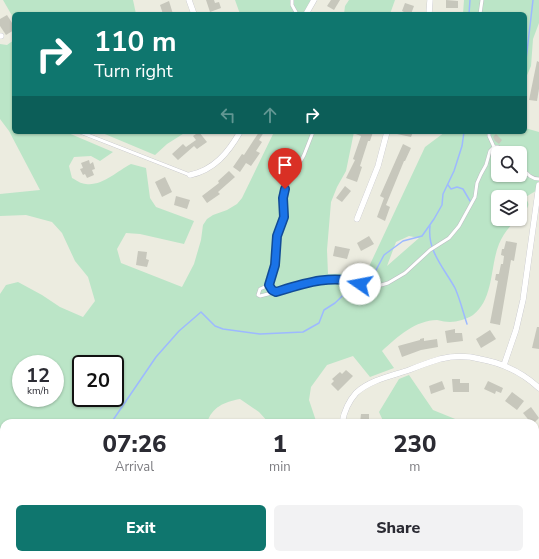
<!DOCTYPE html>
<style>
:root{--surface:#fff;--page:#f2f2f3;--text:#2b2b33;--muted:#7c7c81;--accent:#0f766e}
body{margin:0;font-family:"Nunito Sans",sans-serif;background:var(--page);color:var(--text);height:100vh;display:flex;flex-direction:column;font-size:15px;white-space:nowrap}
*{box-sizing:border-box;margin:0}
p{font-size:13px;color:var(--muted)}
.icon{flex:none;width:22px;height:22px;fill:none;stroke:currentColor;stroke-width:2;stroke-linecap:round;stroke-linejoin:round}
.map{position:relative;flex:1;overflow:hidden}
.details{position:absolute;left:0px;top:419px;width:539px;height:140px;display:flex;flex-direction:column;background:var(--surface);border-radius:12px 12px 0 0;box-shadow:0 1px 3px #0004}
.details>*{flex:none}
.banner{position:absolute;left:12px;top:12px;width:515px;height:122px;border-radius:6px;box-shadow:0 1px 3px #0004;background:#0f766e;color:#fff;overflow:hidden}
.fabs{position:absolute;left:491px;top:146px;display:grid;gap:8px}
.fabs a{display:grid;place-items:center;width:36px;height:36px;border-radius:6px;background:var(--surface);box-shadow:0 1px 3px #0004;font-size:20px}
.speed{position:absolute;left:12px;top:355px;display:flex;gap:8px;font-size:20px;font-weight:700;text-align:center}
.speed>*{display:grid;place-content:center;width:52px;height:52px;border-radius:50%;background:var(--surface);box-shadow:0 1px 3px #0004;line-height:1}
.speed small{font-size:10px;font-weight:400}
.speed .limit{border:2px solid #111;border-radius:6px;background:#fff;color:#111}
.pin{position:absolute;display:grid;place-items:center;width:34px;height:34px;color:#fff;margin:-41px -17px;border-radius:50% 50% 50% 0;rotate:-45deg;box-shadow:0 0 4px #0007}
.pin .icon{rotate:45deg}
.me{position:absolute;width:44px;margin:-22px;rotate:282deg;stroke-linejoin:round;filter:drop-shadow(0 0 3px #0008)}
.turn{display:flex;align-items:center;gap:14px;height:84px;padding:0 16px;font-size:18px}
.turn .icon{width:52px;height:52px;stroke-width:2.5}
.turn b{display:block;font-size:28px;line-height:34px}
.lanes{display:flex;align-items:center;height:38px;padding:0 16px;background:#0003;justify-content:center;gap:20px;direction:ltr}
.lanes .off{opacity:.35}
.eta{display:flex;justify-content:space-evenly;align-items:center;height:68px;text-align:center}
.eta b{font-size:24px;font-weight:800;line-height:28px}
.button{display:flex;gap:8px;margin-top:auto;padding:8px 16px}
.button a{flex:1;height:46px;border-radius:6px;background:var(--accent);color:#fff;font-size:16px;font-weight:800;line-height:46px;text-align:center}
.button a+a{background:var(--page);color:var(--text)}
.map>svg:first-child{display:block}
</style>
<div class="map">
<svg width="539" height="559" viewBox="0 0 539 559">
<rect width="100%" height="100%" fill="#ecece0"/>
<g fill="#bbe5c7" fill-rule="evenodd">
<path d="M3,0H133L136,14H14V19Z"/>
<path d="M235,0H310L312,3L306,14H240Z"/>
<path d="M349,0H395L390,14H344L345,6Z"/>
<path d="M464,0H539V23L533,39L531,66L525,80V14H463Z"/>
<path d="M14,40V132H66L113,152L100,161L91,156L74,157L69,166L72,178C76,180 81,184 86,184C103,186 117,171 131,164L146,168L150,198L156,207L194,221L184,244L140,234L126,233L117,249L121,263L182,287L194,264L201,240L203,225L207,219L213,215L227,210L237,204L242,198L274,132H354L346,171L337,187L331,202L327,250L328,274L366,273L425,147L445,132H525V128L539,132V189L524,198C533,204 526,210 520,216V197H498V219H517C509,227 503,234 499,244C490,266 494,299 473,315C467,319 457,322 450,322C446,322 442,321 437,320C416,320 397,337 382,351L394,368L370,377L353,356L327,365L311,387L309,400L316,421L318,423H269L259,412L240,399C224,402 212,407 207,423H4V555H300L301,559H0V294L6,285L18,282L42,295L60,307L83,317L95,301L88,277L75,261L62,233L52,222L26,215L0,216V194L40,190L9,131L0,119V44L7,45ZM498,153H520V175H498ZM409,236L419,238L387,266L396,242ZM21,364H55V398H21ZM81,364H115V398H81Z"/>
<path d="M100,132H186L167,144L155,155Z"/>
<path d="M409,375L433,410L465,423H384L379,412L399,379Z"/>
<path d="M535,551L539,556V559H435L436,555H535Z"/>
</g>
<g fill="none" stroke-linecap="round" stroke-linejoin="round">
<g stroke="#9db9ff" stroke-width="1.5">
<path d="M469,14L470,0"/>
<path d="M525,61L526,60L533,0"/>
<path d="M448,185L451,189L457,187L463,189L470,201"/>
<path d="M430,226C427,251 444,268 455,288C460,299 463,312 467,324"/>
<path d="M111,423L156,357L179,331L201,312L215,326L223,329L260,334L303,332L319,323L324,310L335,303L363,276L375,272L384,255L403,241L422,236L434,219L442,205L443,194L454,171L462,146L464,132"/>
<path d="M0,505L4,498"/>
<path d="M464,559L466,555"/>
</g>
</g>
<g fill="#c7c7bc">
<path d="M206,0H214L215,3L219,2L221,8L210,12Z"/>
<path d="M331,0H340L334,10L327,6Z"/>
<path d="M446,0L458,1V8H446Z"/>
<path d="M169,1L173,14H163L160,5Z"/>
<path d="M405,3L414,6L411,14H406V13L402,11Z"/>
<path d="M7,15L14,26V30L6,35L0,26V19Z"/>
<path d="M537,61L539,62V89L537,101L529,100Z"/>
<path d="M199,132L207,142L197,149L194,146L178,160L172,154L183,144L186,147L196,140L193,136Z"/>
<path d="M259,132H264L259,140L262,142L256,151L260,153L251,166L246,163L240,172L233,167L242,154L244,155Z"/>
<path d="M353,132H373L370,141H368L360,166L362,167L357,182L346,178L355,160L353,159L361,136L353,133Z"/>
<path d="M398,132H413L411,137L397,134Z"/>
<path d="M496,134L502,140L499,144L495,141L493,137Z"/>
<path d="M403,144L411,148L405,161H404L386,205L390,207L385,221L377,217L384,198L380,196Z"/>
<path d="M89,160L90,164L93,162L95,169L92,170L94,175L87,178L85,174L83,175L80,169L83,168L81,163Z"/>
<path d="M229,171L235,177L218,192L220,194L207,203L202,196L219,183L218,181Z"/>
<path d="M165,177L172,192L162,197L155,182Z"/>
<path d="M345,186L351,191L342,202L336,198Z"/>
<path d="M176,196L190,200L187,209L174,205Z"/>
<path d="M369,236L374,244L361,251L357,243Z"/>
<path d="M506,241L517,243L514,261L511,260L500,325L490,323L498,281L495,280L496,274H499L501,264H503L504,256L501,255L502,249H504Z"/>
<path d="M335,246L350,249L347,259L333,256Z"/>
<path d="M138,251L147,252L146,259L149,260L147,267L136,265Z"/>
<path d="M537,327H539V349L532,348Z"/>
<path d="M455,329V333H462L463,341L447,343L445,331Z"/>
<path d="M490,330L496,339L481,348L476,339Z"/>
<path d="M424,338V341L437,339L438,347L421,350L402,357L398,346L420,340V339Z"/>
<path d="M346,370L353,376L338,391L331,384L334,381L332,379L340,372L342,374Z"/>
<path d="M452,379H460V383H469V392H453Z"/>
<path d="M442,381L445,389L431,394L429,386Z"/>
<path d="M488,381L503,388L501,393L496,391L495,394L484,389Z"/>
<path d="M512,392L524,401L517,410L505,401Z"/>
<path d="M531,407L539,418L534,423H531L523,413Z"/>
<path d="M361,414H369V423H360Z"/>
</g>
<g fill="none" stroke-linecap="round" stroke-linejoin="round">
<g stroke="#bdbdc4" stroke-width="4">
<g id="lane">
<path d="M292,0V5L297,14"/>
<path d="M480,14L482,0"/>
<path d="M80,132L190,175"/>
<path d="M313,132L304,155L285,189L283,198L284,217L277,236L275,265L269,285L272,290L276,292L310,283L346,279L371,288L388,283L405,273L430,250L449,238L459,226L475,197L477,183L481,174L486,165L490,151L494,147H498L507,153"/>
<path d="M489,132V136L494,147"/>
<path d="M520,166C526,172 530,179 539,179"/>
<path d="M269,285L260,289L258,295L260,296L276,292"/>
</g>
</g>
<g stroke="#bdbdc4" stroke-width="6">
<g id="street">
<path d="M189,0L194,14"/>
<path d="M306,14L314,0"/>
<path d="M429,14L430,0"/>
<path d="M0,36H1"/>
<path d="M190,175C214,170 228,153 240,132"/>
<path d="M357,219L378,166L387,132"/>
<path d="M504,365L516,330L523,300L539,185"/>
<path d="M342,423C344,412 348,402 356,393C370,380 391,376 409,370C419,366 430,362 440,359C453,356 468,356 480,359C502,363 522,372 539,388"/>
<path d="M376,555L378,559"/>
</g>
</g>
<use href="#lane" stroke="#fff" stroke-width="3"/>
<use href="#street" stroke="#fff" stroke-width="5.5"/>
</g>
<g fill="none" stroke-linecap="round" stroke-linejoin="round">
<g stroke="#114b97" stroke-width="10">
<path id="route" d="M285,189L283,198L284,217L277,236L275,265L269,285L272,290L276,292C302,284 334,273 360,284"/>
</g>
<use href="#route" stroke="#1a73e8" stroke-width="7"/>
</g>
</svg>
<div class="fabs">
<a><svg class="icon" aria-label="search" viewBox="0 0 24 24"><circle cx="10" cy="10" r="6"/><path d="M15 15l6 6"/></svg></a>
<a><svg class="icon" aria-label="layers" viewBox="0 0 24 24"><path d="M12 4l9 5-9 5-9-5zM3 14l9 5 9-5"/></svg></a>
</div>
<div class="speed"><div>12<small>km/h</small></div><div class="limit">20</div></div>
<div class="pin" style="left:285px;top:189px;background:#d93025"><svg class="icon" aria-label="arrive" viewBox="0 0 24 24"><path d="M6 21V4h12l-3 4 3 4H6"/></svg></div>
<svg class="me" style="left:360px;top:284px" viewBox="-20 -20 40 40"><circle r="19" fill="#fff"/><path d="M0-13L10 11 0 6-10 11z" fill="#1a73e8"/></svg>
<div class="banner">
<div class="turn"><svg class="icon" aria-label="right" viewBox="0 0 24 24"><path d="M7 20v-9h11M14 6l5 5-5 5"/></svg><div><b>110 m</b>Turn right</div></div>
<div class="lanes"><svg class="icon off" aria-label="left" viewBox="0 0 24 24"><path d="M17 20v-9H6M10 6l-5 5 5 5"/></svg><svg class="icon off" aria-label="ahead" viewBox="0 0 24 24"><path d="M12 20V5M6 11l6-6 6 6"/></svg><svg class="icon" aria-label="right" viewBox="0 0 24 24"><path d="M7 20v-9h11M14 6l5 5-5 5"/></svg></div>
</div>
<section class="details">
<div class="eta">
<div><b>07:26</b><p>Arrival</p></div>
<div><b>1</b><p>min</p></div>
<div><b>230</b><p>m</p></div>
</div>
<div class="button"><a>Exit</a><a>Share</a></div>
</section>
</div>
